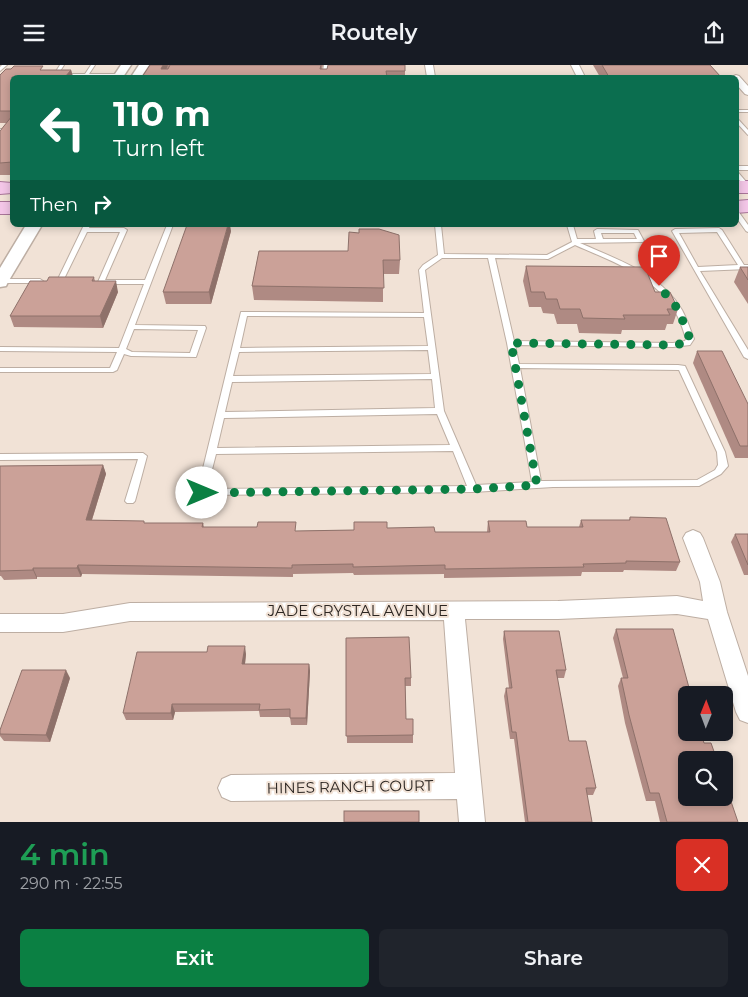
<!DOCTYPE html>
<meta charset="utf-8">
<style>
:root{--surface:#171b24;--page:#20242c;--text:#f1f3f6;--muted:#9ea1a6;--accent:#0b8043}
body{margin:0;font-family:Montserrat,sans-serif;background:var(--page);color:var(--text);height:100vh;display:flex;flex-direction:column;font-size:19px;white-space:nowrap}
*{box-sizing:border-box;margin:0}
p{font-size:16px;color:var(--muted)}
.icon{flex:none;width:28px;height:28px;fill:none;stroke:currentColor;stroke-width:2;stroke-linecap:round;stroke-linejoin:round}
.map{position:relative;height:757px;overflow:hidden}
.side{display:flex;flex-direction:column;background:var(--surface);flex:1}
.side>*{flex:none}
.banner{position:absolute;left:10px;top:10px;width:729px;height:152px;border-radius:8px;box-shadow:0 2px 8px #0003;background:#0b6e4f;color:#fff;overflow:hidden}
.needle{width:32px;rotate:1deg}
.buttons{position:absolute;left:678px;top:621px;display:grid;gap:10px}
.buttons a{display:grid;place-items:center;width:55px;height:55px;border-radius:8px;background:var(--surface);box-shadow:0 2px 8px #0003;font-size:25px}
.pin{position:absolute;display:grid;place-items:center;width:42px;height:42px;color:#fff;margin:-51px -21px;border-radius:50% 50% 50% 0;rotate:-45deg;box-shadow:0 0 5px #0007}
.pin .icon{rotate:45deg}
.me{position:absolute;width:55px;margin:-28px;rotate:90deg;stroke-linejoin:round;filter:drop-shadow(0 0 4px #0008)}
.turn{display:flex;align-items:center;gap:18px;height:105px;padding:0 20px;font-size:22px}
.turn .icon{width:65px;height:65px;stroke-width:2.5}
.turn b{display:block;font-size:35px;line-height:42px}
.then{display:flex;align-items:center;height:48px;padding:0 20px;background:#0003;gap:10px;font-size:19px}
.round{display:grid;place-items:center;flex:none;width:52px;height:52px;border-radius:8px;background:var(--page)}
.summary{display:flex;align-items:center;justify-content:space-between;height:85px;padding:0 20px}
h1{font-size:30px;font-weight:600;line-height:38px;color:#1e9e55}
.button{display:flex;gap:10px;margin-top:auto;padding:10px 20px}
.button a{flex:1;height:58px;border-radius:8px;background:var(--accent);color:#fff;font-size:20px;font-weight:600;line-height:58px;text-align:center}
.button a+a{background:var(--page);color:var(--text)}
header{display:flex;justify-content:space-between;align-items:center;height:65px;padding:0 20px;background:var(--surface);font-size:22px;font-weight:600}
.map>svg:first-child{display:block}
</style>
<header><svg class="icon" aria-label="menu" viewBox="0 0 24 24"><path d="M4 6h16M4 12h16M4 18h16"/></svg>Routely<svg class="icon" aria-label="share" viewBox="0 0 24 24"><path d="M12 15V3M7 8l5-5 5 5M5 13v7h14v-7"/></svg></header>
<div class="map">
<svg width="748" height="757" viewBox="0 0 748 757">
<rect width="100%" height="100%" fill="#f1e2d6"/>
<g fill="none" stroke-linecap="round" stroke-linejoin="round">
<g stroke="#bdaea3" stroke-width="2">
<g id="service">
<path d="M2,0H7L0,6V2Z"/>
<path d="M60,0H64L57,11H53Z"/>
<path d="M91,0H95L89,9H119L121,10L119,11H61L59,10L61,9H85Z"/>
<path d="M324,0H328L326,12H322Z"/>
<rect x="736" y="45" width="12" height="2"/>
<path d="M736,52L748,65V70L736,57Z"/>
<path d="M0,64H12V67L0,68Z"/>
<rect x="736" y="101" width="12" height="4"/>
<path d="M736,105L748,119V124L745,123L736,111Z"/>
<path d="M736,145L738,146L748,160V167L746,166L736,152Z"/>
<path d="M84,160H90L89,163H124L127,165L105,215H145L167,160H173L135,260L205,261L206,263L196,292L131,291L124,289L117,305L113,307H0V303H110L117,287L0,286V282L119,283L144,219H101L98,217L120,167H87L63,216L60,218L57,216ZM134,264L198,265L190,288L132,287L126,284Z"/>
<path d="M435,160H441L444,189L547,190L572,177L567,160H573L577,174H596L594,166L597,164L638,165L644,176L643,177L580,178C618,195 660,208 682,245C687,254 690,264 694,274L690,280L673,282L515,280L519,299L678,300L685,301L725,387L728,401L721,409L699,421L553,422L473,427L199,430L197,428L241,247L424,248L419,205L423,200L438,190ZM601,168H634L637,174H603ZM575,180C611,196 653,210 674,245C680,254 683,264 686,274L685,276L673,278L514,276L495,193L548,194ZM442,193H488L507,278L532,417L476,420L444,346L425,205ZM247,251L424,252L428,281L240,283ZM428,285L431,309L233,311L239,287ZM520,303L679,305L717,387L718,400L715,405L697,415L541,416ZM432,314L435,343L225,347L232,317ZM437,349L450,380L217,383L224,353ZM453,386L467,421L207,424L216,389Z"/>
<path d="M719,163L722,165L744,200H748V204L700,206L748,285V294L744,292L672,166L675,164ZM717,167L738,200L698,202L679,168Z"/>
<path d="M0,214H40L43,216L40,218H1Z"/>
<path d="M143,388L147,391L135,436L133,438H127L125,436L138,394L0,395V389Z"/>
</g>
</g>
<g stroke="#bdaea3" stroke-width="2">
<g id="minor">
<path d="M425,0H433L435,12H427Z"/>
<path d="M571,0H579L585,12H577Z"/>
<path d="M736,10L739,11L748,21V30L745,29L736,19V12H732Z"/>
<path d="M693,465L700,468L703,473L720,517L727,547L748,611V658L740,655L736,647L708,554L677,549L558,554H465L485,757H459L457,734L231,736L222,732L218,723L222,714L231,710L455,708L444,555L130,556L63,567H0V549H63L130,538L558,536L677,531L703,536L700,517L683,473L686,468Z"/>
</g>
</g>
<g stroke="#bdaea3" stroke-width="3">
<g id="tertiary">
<path d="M121,0H131L123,12H113Z"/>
<path d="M139,0H149L141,12H131Z"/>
<path d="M26,160H42L8,217L6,221L0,222V203Z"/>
</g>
</g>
<g stroke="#a87598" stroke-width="2">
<g id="primary">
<rect x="736" y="116" width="12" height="12"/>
<path d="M0,117L12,118V128L0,129Z"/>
<path d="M748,135V147L736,148V136Z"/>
<rect x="0" y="137" width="12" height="12"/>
</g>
</g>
<use href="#service" fill="#fff" fill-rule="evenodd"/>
<use href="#minor" fill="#fff" fill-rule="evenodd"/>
<use href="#tertiary" fill="#fff" fill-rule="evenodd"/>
<use href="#primary" fill="#f3c6e7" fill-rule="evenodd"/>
</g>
<g fill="#af8a83">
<path d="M150,0H323L322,4L405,6V12H142Z"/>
<path d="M593,0H710L721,12H600Z"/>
<path d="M44,5H71L73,12H12V110H0V66L7,58H0V10Z"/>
<path d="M231,166L211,239H166L163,227Z"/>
<path d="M259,186L400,195L399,209H383V237L254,235L252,221Z"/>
<path d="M526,201L655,227L678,244L673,259H667L665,265H622L621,269L579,268L577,259H557L554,249L543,248L541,242H529L523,216Z"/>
<path d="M740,202H748V239L734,217Z"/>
<path d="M94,212L95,216L118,227L103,263L14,262L10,251L47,216Z"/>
<path d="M697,286L748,339V393H735L693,298Z"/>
<path d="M103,400L106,409L92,455L145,458H203L204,462L296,466L354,465L387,463L435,467H487L488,456L527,462H579L581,455H629L630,452L680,497L676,506L624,505L623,507H582L581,511L444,513V509L354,510L353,508L293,509V512L82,509L81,512H37V514L4,515L1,511H0V401Z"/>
<path d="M735,469H748V510H744L731,477Z"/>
<path d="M616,564L704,678L738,757H660L655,736H646L625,658L618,621L621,613H623L613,573Z"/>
<path d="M504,566L566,605L564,613H557L569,676L596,723L593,730H587L592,757H525L514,674H510L504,631L506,623H509L503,574Z"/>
<path d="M346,573L411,613V621H405L406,654L413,670V678H347Z"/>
<path d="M246,589L245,599H309L310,606L307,660H291L290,652H260L259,646L175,647L173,655H126L123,648Z"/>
<path d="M70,613L50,677L4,676L0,671V665Z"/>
</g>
<g fill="#8e716a">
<path d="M163,0H168L163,12L161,4Z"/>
<path d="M71,5L73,12H65Z"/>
<path d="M228,160H230L231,166L211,239L209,227Z"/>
<path d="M116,216L118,227L103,263L100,251Z"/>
<path d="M103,400L106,409L89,464L86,455Z"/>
<path d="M78,500L82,509L81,512L77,503Z"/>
<path d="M33,503L37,512V514L33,505Z"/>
<path d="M245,581L246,589L244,607L242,599Z"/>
<path d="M309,599L310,606L307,660L306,653Z"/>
<path d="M66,605L70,613L50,677L46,670Z"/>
<path d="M172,639L175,647L173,655L171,648Z"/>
</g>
<g fill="#cba198" stroke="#8e716a">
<path d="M150,0H163L161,4H168L170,0H321L320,4H327L328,0H405V6H386L387,12H142Z"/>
<path d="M602,0H710L721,12H609Z"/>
<path d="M14,1H43L40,5H71L65,12H12V46H0V10L6,4H11Z"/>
<path d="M12,51V97L0,98V66Z"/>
<path d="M187,160H228L209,227H163Z"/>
<path d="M359,164H379L399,170L400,195H383L384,223L252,221L259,186H348L349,167L359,168Z"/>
<path d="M526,201L645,202L655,227H670L678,244H667L670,250H623L625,254L583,253L580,244H560L557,234H546L544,227H531Z"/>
<path d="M740,202H748V215Z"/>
<path d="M49,212H94L92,216H116L100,251H10L30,216H47Z"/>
<path d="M697,286H722L748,339V381H740Z"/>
<path d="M103,400L86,455L144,456V458H203L202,462H257L258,457H296L295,466L354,465V457H387V463L434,462L435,467H490L488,456H526L527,462H583L581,455H630V452L666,453L680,497L626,496V498L583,499L584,502L445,504V500L353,502V499L292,500V503L78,500L77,503H33V505L0,506V401Z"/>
<path d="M735,469H748V500Z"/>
<path d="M616,564H673L691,630H686V668H701L704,678H711L717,695H686V732H724V716L738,757H667L659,728H650L629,650L621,613H628Z"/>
<path d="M504,566H559L566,605H556L569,676H586L596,723H586L592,757H528L516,667H512L506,623H512Z"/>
<path d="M409,572L411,613H405L406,654H413V670L346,671V573Z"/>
<path d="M208,581H245L242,599H309L306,653H290V644L259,645L260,639H172L171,648H123L137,587H207Z"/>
<path d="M22,605H66L46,670L0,669V665Z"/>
<rect x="344" y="746" width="75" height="11"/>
</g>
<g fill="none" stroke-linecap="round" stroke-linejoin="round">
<path stroke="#0b8043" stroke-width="9" stroke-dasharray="0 16.2" d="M202,428L473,424L537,420L511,278L673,280L687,278L690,274L678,244L659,221"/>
</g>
<g text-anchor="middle" stroke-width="4" stroke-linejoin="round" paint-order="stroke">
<g font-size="15" fill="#2c2622" stroke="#f1e2d6">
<text x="358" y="551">JADE CRYSTAL AVENUE</text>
<text transform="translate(350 722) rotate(-1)" y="5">HINES RANCH COURT</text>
</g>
</g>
</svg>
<div class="buttons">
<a><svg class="needle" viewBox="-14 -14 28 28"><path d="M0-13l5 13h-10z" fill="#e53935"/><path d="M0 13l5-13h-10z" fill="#9ea1a6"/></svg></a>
<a><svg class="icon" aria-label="search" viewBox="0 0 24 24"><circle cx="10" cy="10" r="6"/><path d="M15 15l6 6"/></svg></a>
</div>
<div class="pin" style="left:659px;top:221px;background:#d93025"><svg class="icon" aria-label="arrive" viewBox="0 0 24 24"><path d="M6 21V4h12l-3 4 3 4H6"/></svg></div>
<svg class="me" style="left:202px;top:428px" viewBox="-20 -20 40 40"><circle r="19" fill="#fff"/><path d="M0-13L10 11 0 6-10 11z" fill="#0b8043"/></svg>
<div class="banner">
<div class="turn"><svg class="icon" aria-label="left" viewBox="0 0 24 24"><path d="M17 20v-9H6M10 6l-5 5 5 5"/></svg><div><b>110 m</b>Turn left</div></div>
<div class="then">Then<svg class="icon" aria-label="right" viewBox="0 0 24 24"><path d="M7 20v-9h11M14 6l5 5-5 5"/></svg></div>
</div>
</div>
<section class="side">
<div class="summary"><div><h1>4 min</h1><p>290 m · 22:55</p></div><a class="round" style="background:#d93025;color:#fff"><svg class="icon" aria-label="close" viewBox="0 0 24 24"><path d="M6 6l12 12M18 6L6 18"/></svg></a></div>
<div class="button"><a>Exit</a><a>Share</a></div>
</section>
